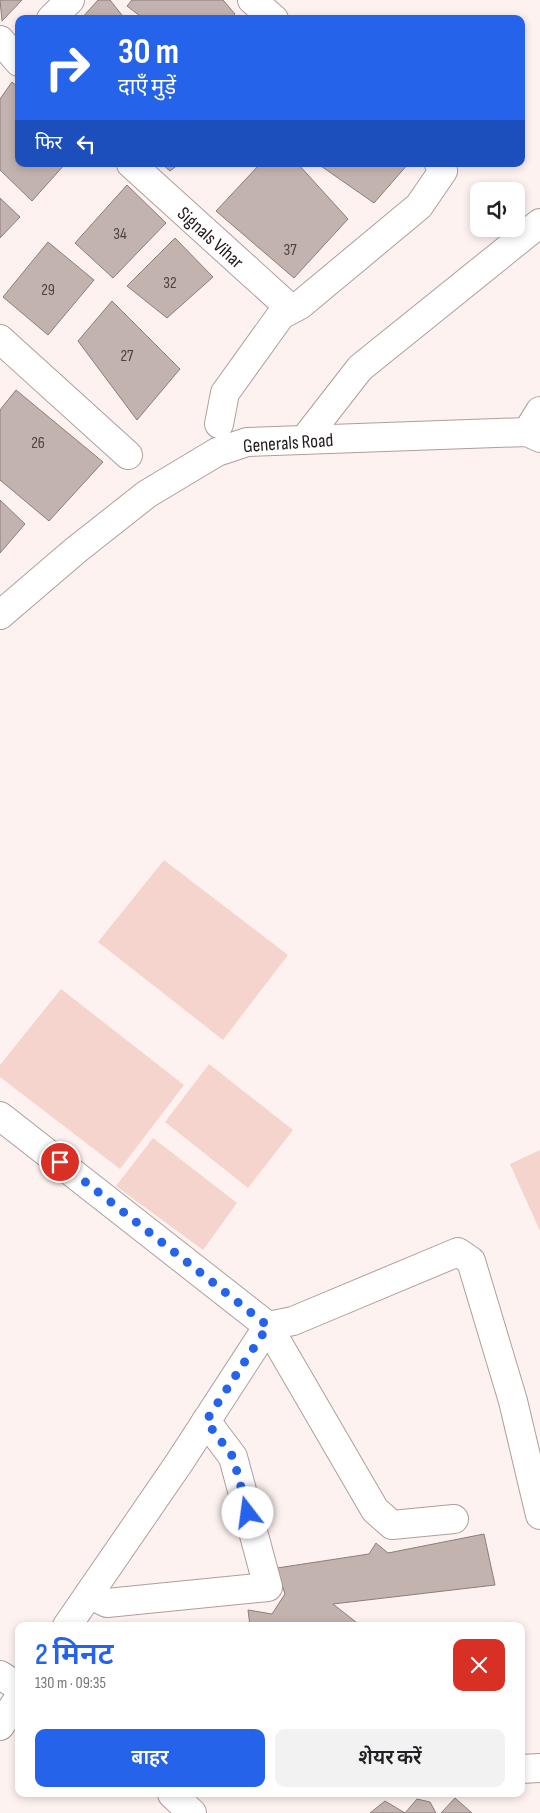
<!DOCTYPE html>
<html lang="hi">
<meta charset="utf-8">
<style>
:root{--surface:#fff;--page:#f2f2f2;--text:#202124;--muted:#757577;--accent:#2563eb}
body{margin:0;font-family:"Sofia Sans Condensed","Noto Sans Devanagari",sans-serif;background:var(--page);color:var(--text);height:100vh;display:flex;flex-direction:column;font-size:19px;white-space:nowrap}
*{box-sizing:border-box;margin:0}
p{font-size:16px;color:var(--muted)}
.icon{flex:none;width:28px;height:28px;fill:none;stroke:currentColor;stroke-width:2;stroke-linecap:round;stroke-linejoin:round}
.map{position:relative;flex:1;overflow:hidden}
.panel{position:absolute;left:15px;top:1622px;width:510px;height:175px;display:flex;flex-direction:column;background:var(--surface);border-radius:10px;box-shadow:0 2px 8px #0003}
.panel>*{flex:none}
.guide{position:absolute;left:15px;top:15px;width:510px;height:152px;border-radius:10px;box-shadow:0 2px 8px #0003;background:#2563eb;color:#fff;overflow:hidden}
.tools{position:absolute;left:470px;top:182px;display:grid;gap:10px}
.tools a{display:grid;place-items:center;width:55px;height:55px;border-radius:10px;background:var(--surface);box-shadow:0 2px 8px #0003;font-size:25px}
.pin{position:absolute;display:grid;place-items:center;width:42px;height:42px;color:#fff;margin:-21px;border:2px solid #fff;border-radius:50%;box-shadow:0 1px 5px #0007}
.me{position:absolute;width:55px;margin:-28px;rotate:345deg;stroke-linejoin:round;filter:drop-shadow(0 0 4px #0008)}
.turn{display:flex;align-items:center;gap:18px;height:105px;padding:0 20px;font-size:22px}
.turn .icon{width:65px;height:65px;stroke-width:2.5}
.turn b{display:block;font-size:35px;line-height:42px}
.then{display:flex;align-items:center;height:48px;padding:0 20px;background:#0003;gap:10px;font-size:19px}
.round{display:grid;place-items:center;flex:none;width:52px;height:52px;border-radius:10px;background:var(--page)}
.summary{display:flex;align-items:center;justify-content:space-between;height:85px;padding:0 20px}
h1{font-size:30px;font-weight:600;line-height:38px;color:var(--accent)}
.action{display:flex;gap:10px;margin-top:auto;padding:10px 20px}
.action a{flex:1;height:58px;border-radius:10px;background:var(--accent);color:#fff;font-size:20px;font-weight:600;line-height:58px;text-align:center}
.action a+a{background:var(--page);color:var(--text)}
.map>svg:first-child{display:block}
</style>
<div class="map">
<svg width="540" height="1813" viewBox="0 0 540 1813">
<rect width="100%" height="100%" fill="#fdf2f0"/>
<g fill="#f5d4cd">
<path d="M164,860L288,955L223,1040L98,942Z"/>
<path d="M61,989L184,1085L120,1169L0,1077V1065Z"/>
<path d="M209,1064L293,1130L248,1188L165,1122Z"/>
<path d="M153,1138L237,1203L203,1250L116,1186Z"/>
<path d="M540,1150V1231L510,1164Z"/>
</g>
<g fill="#c3b3af" stroke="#8d7d7a">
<path d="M0,0H22L2,21Z"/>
<path d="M98,0H110L125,19H81Z"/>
<path d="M132,0H223L235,14L230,19H144L127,6Z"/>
<path d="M12,82L19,88V164H65L32,201L0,170V99Z"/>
<path d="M162,164H179L170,171Z"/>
<path d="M260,164H298L348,219L294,278L216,211Z"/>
<path d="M318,164H408L374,203Z"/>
<path d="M127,185L166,223L113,278L75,243Z"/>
<path d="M0,198L20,217L0,238Z"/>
<path d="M175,238L213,277L167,318L127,286Z"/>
<path d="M48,242L94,280L48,335L3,297Z"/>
<path d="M112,301L180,369L137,420L78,341Z"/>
<path d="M16,390L103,462L49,521L0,480V410Z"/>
<path d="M0,500L25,524L0,553Z"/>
<path d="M484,1534L495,1585L333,1604L361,1626H250L248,1610L272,1614L285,1594L277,1568L369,1554L376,1543L388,1553Z"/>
<path d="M455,1798L472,1813H441Z"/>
<path d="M417,1799L430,1802L436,1813H370L385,1801L405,1813Z"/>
</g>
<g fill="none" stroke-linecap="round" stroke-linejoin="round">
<g stroke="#ae9e9b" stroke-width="30">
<g id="minor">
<path d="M252,0L274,19"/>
<path d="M51,19L70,0"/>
<path d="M0,40L19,62"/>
<path d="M131,164L291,309"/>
<path d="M0,339L128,455"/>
<path d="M219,424L225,393L281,315L300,305L419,206L443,171L439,164"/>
<path d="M527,432L540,411"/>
<path d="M304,440L360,368L540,223"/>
<path d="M0,615L76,550L147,494L217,452L247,442L527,432L540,438"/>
<path d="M0,1116L268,1326L179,1463L67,1626"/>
<path d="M454,1519L392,1525L375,1510L268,1326L293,1321L458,1252L471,1261L513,1401L540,1515"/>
<path d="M89,1594L107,1603L268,1587L233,1457L206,1421"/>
<path d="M0,1675L19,1687"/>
<path d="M0,1726L19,1698"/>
<path d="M521,1769L540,1768"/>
<path d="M172,1794L192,1813"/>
</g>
</g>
<use href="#minor" stroke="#fff" stroke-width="28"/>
</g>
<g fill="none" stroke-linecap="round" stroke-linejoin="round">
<path stroke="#2563eb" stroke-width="9" stroke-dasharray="0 16.2" d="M60,1162L268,1326L206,1421L233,1457L248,1513"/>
</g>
<g text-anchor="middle" stroke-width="4.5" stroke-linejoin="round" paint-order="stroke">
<g font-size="16" fill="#4a4240">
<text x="120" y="239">34</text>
<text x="290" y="255">37</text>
<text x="170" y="288">32</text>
<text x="48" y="295">29</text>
<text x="127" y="361">27</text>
<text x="38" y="448">26</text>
</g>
<g font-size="19" fill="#221c1b" stroke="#fff">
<text transform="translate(211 237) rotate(42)" y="7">Signals Vihar</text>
<text transform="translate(288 442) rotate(-4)" y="7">Generals Road</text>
</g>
</g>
</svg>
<div class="tools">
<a><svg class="icon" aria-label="sound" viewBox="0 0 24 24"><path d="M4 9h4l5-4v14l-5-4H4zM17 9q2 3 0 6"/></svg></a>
</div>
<div class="pin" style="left:60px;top:1162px;background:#d93025"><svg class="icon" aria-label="arrive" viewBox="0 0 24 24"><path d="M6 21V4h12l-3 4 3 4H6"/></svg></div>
<svg class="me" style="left:248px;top:1513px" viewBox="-20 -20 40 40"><circle r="19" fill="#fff"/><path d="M0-13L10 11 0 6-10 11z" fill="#2563eb"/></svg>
<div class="guide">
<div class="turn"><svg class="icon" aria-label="right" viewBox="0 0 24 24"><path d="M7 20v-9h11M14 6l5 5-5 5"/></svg><div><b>30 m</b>दाएँ मुड़ें</div></div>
<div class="then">फिर<svg class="icon" aria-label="left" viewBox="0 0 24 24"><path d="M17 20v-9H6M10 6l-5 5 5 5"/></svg></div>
</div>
<section class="panel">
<div class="summary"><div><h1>2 मिनट</h1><p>130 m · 09:35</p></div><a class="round" style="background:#d93025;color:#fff"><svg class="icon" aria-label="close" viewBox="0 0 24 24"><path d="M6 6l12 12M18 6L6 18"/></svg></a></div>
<div class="action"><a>बाहर</a><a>शेयर करें</a></div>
</section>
</div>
